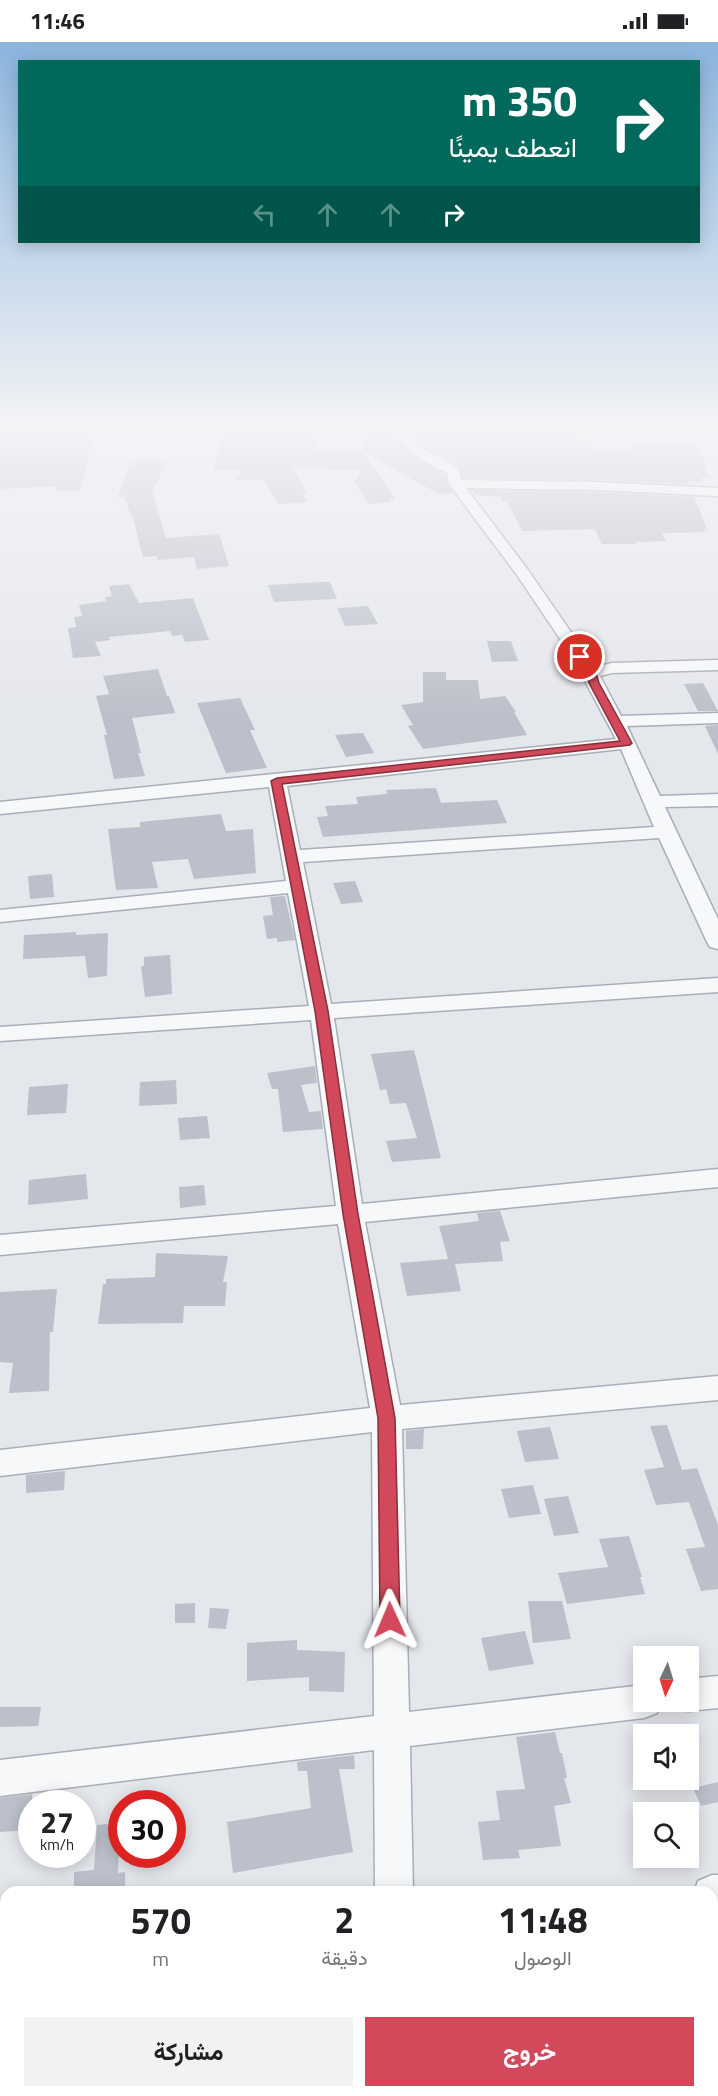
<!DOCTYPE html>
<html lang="ar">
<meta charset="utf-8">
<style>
:root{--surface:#fff;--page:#f2f2f2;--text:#202124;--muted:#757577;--accent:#d1495b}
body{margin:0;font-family:"Titillium Web",Vazirmatn,sans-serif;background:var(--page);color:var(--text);direction:rtl;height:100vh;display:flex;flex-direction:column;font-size:22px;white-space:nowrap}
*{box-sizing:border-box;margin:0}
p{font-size:20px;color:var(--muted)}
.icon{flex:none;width:33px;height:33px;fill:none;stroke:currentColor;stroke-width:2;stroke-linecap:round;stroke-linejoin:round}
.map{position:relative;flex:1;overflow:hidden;direction:ltr}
.sheet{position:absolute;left:0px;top:1844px;width:718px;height:212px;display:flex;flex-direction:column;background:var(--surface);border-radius:18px 18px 0 0;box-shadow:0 3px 15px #0003;direction:rtl}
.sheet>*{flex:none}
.guide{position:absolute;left:18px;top:18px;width:682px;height:183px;border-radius:0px;box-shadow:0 3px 15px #0003;direction:rtl;background:#00695c;color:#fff;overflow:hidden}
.needle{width:39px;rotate:184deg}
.tools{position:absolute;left:633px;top:1604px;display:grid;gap:12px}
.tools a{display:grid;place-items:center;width:66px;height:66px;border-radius:0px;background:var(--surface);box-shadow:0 3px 15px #0003;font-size:30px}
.speed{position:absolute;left:18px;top:1748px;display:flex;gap:12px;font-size:30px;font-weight:700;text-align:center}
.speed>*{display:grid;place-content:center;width:78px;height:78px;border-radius:50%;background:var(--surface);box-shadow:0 3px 15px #0003;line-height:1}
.speed small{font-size:15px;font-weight:400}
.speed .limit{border:9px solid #d22;background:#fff;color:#111}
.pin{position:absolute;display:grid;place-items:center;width:51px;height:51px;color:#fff;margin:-26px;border:3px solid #fff;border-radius:50%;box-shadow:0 2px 6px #0007}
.me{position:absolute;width:66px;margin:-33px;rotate:359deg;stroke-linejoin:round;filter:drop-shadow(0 0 4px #0008)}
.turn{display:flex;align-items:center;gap:21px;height:126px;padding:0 24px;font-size:27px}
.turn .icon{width:78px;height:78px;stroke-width:2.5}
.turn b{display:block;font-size:42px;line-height:51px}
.lanes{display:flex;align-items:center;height:57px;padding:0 24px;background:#0003;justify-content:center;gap:30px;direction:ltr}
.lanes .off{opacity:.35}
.eta{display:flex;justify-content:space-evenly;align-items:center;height:102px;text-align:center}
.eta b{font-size:36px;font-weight:700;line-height:42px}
.action{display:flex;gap:12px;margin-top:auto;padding:12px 24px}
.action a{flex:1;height:69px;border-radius:0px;background:var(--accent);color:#fff;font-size:24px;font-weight:700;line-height:69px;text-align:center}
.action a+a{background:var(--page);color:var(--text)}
.status{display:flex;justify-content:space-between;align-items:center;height:42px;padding:0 30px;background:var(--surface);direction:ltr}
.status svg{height:16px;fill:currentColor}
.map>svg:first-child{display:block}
</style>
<div class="status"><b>11:46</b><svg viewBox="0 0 49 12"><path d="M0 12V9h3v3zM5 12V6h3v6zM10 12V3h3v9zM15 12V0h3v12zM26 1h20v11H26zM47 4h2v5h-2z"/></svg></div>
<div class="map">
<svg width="718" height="2054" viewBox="0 0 718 2054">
<rect width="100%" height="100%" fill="#e4e7ec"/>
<g fill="#bbc0ca">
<path d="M226,388L310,389V394H317V409H362L395,456L389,457L391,460L369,462L354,440L361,428L293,426L307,451H302L307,460L278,462L264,438H235L242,428H213Z"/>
<path d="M441,388L575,389L577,397L590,398L591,407L632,408L631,402L698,403L709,436H701L702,440L687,439L688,442L597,438L464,436L459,424L419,402L409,390Z"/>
<path d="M2,389H93L86,428L80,448L56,449V444L0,447V396Z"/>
<path d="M369,390H391L407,410L445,432L447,443L453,451L439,452L363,410Z"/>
<path d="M131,419H168L152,449L166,496L219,492L229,524L197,527L194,515L158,518L156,514L143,515L132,472H130L125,455H118Z"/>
<path d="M473,448L597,450L694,455L707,487H703L705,490L670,491L662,492L666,499L635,500L636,502H602L595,487L522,489L507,459H501V455L474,453Z"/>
<path d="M320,540H330L337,557L274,560L268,543Z"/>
<path d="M129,542L139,561L193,556L209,598L185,600L182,593L172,594L170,589L109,595L110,598L95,600L101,614L73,616L68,586L76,585L74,575L82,574L79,563L106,559L105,555L112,554L109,544Z"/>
<path d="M368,564L378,582L345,584L337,566Z"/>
<path d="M487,599H511L518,619L492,620Z"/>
<path d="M158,627L167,654H169L175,671L132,676L141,711H138L145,734L114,737L104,693H107L96,654L109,652L103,634Z"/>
<path d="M423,630H446V638H478L480,657L505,654L516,670H514L527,693L423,707L408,684L413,683L401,663L423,660Z"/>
<path d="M703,641L718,669H698L684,642Z"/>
<path d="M240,656L255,688H250L267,726L226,731L197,661Z"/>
<path d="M718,683V712L705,684Z"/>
<path d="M363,691L374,711L346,715L335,693Z"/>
<path d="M436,746L441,761L497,758L507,781L323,795L317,775L328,774L325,764L358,762L356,755L387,752L386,748Z"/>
<path d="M221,772L226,789L253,787L256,831L194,837L188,817L152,820L158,846L116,848L108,787L140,785V780Z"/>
<path d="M52,832L54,855L30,857L28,834Z"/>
<path d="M355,839L363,860L341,862L333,841Z"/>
<path d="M285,854L295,898L277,900V896L267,897L263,874L273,873L270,855Z"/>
<path d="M76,890V893L108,891L107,934L88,936L85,914L23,917L24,893Z"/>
<path d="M170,913L172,952L145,955L141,924H144V915Z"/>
<path d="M414,1008L441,1116L392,1120L386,1099L417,1096L406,1061L390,1062L386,1047L380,1048L371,1012Z"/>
<path d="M315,1024L317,1041L301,1043L309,1070L321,1069L323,1087L283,1090L278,1047H272L267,1031Z"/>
<path d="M176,1038L177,1062L139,1064L140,1040Z"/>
<path d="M68,1042L66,1071L27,1073L29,1045Z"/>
<path d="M207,1074L210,1096L180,1098L178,1076Z"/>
<path d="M86,1132L88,1157L28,1163L29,1138Z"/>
<path d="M204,1143L206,1163L180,1166L179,1145Z"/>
<path d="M500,1169L510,1199L500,1200L503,1219L455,1222L461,1249L407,1254L400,1221L448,1217L439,1184L479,1179L477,1171Z"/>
<path d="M156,1211L228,1214L223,1240H227L225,1264H184L183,1281L98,1282L103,1242H106V1237L155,1235Z"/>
<path d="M57,1247L53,1290H50L49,1349L9,1351L13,1321L0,1320V1250Z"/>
<path d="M667,1383L682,1428L697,1426L718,1483V1547L701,1549L686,1507L705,1505L689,1460L656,1463L644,1428L664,1425L650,1384Z"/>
<path d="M550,1385L559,1417L525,1420L517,1389Z"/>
<path d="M424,1387L423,1407H406V1389Z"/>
<path d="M65,1429L64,1448L26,1451V1433Z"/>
<path d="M533,1443L541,1472L509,1476L501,1447Z"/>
<path d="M568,1454L579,1491L554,1494L544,1457Z"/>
<path d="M629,1494L642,1535H640L645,1552L567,1562L558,1531L608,1525L599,1497Z"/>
<path d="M528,1559H562L571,1597L533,1601Z"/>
<path d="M195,1561V1581H175V1562Z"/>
<path d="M210,1566L229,1567L226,1587L208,1586Z"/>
<path d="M525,1589L534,1622L489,1629L481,1596Z"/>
<path d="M297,1598V1608L345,1610L344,1650L309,1649V1635L247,1639V1601Z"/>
<path d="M0,1665H41L38,1684L0,1685Z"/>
<path d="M555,1690L560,1711H562L567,1736H564L571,1761L554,1764L561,1804L518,1808L520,1816L483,1818L478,1780L500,1778L496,1749L525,1747L516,1695Z"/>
<path d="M354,1713L355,1727H339L353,1810L233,1831L227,1780L311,1766L307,1729H298L297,1720Z"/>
<path d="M718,1740V1760L701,1764L693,1746Z"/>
<path d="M32,1752V1788L0,1790V1756Z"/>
<path d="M120,1781L118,1831L125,1830V1850H74V1830L94,1828L97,1783Z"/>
</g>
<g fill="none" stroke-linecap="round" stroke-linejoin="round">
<g stroke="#a9aeb7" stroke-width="3">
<g id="street">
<path d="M392,388H404L418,404L458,426L462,438L597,440L718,446V454L597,448L466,446L528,528L595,625L612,621L718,618V628L612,631L600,634L621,674L718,671V681L627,684L660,754L718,752V764L665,765L718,877V907L710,905L707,900L659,796L303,820L331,962L718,936V950L334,976L362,1162L718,1127V1145L365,1180L400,1363L718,1334V1358L402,1387L409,1670L644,1643V1659H662L657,1671L644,1676L410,1704L413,1850H375L374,1708L0,1754V1718L374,1674L372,1390L0,1434V1408L370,1366L338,1182L0,1213V1193L336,1164L311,978L0,999V985L309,964L288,851L0,880V868L286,839L269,745L0,772V760L616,697L586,641L583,631L517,533L449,442L447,431C426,419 403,411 392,388ZM621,707L654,785L300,808L287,744Z"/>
<path d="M718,1634V1666L688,1669L675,1665L673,1659H688V1637Z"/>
<path d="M712,1833H718V1873H712V1850H694L698,1839Z"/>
<path d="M6,1933V1973L0,1974V1934Z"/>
<rect x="379" y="2049" width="42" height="5"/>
</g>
</g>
<use href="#street" fill="#f7f8fa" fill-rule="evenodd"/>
</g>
<linearGradient id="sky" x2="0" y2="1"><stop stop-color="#8bb4dd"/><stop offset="0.57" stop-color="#f3f4f6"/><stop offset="1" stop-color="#f3f4f6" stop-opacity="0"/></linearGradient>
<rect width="718" height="676" fill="url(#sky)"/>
<path fill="#d1495b" stroke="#882f3b" stroke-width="1.5" d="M576,613H583L596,631L599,641L632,701L630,703L282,742L328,969L358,1172L395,1376L400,1578L397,1584L390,1586L383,1584L380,1578L378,1376L343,1172L315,969L271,739L277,736L620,699L589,641L586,631L575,615Z"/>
</svg>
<div class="tools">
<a><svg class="needle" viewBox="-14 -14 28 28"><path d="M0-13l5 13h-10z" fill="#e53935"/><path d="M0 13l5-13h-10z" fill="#757577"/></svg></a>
<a><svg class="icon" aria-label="sound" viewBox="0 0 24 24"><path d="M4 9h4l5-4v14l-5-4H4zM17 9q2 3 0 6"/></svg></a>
<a><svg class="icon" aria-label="search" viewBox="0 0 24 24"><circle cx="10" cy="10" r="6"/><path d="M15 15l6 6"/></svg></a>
</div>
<div class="speed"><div>27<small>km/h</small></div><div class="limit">30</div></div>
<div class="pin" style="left:580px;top:615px;background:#d93025"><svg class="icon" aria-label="arrive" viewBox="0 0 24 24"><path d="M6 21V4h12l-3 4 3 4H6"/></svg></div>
<svg class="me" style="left:390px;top:1578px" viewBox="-20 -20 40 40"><path d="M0-17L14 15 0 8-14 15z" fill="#d1495b" stroke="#fff" stroke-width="4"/></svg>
<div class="guide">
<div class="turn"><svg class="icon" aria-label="right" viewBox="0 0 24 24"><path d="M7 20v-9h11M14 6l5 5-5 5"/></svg><div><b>350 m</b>انعطف يمينًا</div></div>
<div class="lanes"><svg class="icon off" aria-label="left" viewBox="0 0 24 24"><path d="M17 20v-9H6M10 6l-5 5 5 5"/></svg><svg class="icon off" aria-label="ahead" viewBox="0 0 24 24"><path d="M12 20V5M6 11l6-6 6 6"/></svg><svg class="icon off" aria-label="ahead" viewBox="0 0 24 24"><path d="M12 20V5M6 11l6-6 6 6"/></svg><svg class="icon" aria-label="right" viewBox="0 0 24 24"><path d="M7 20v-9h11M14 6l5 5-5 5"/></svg></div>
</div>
<section class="sheet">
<div class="eta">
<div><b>11:48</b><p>الوصول</p></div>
<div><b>2</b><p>دقيقة</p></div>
<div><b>570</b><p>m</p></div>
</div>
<div class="action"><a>خروج</a><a>مشاركة</a></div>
</section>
</div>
